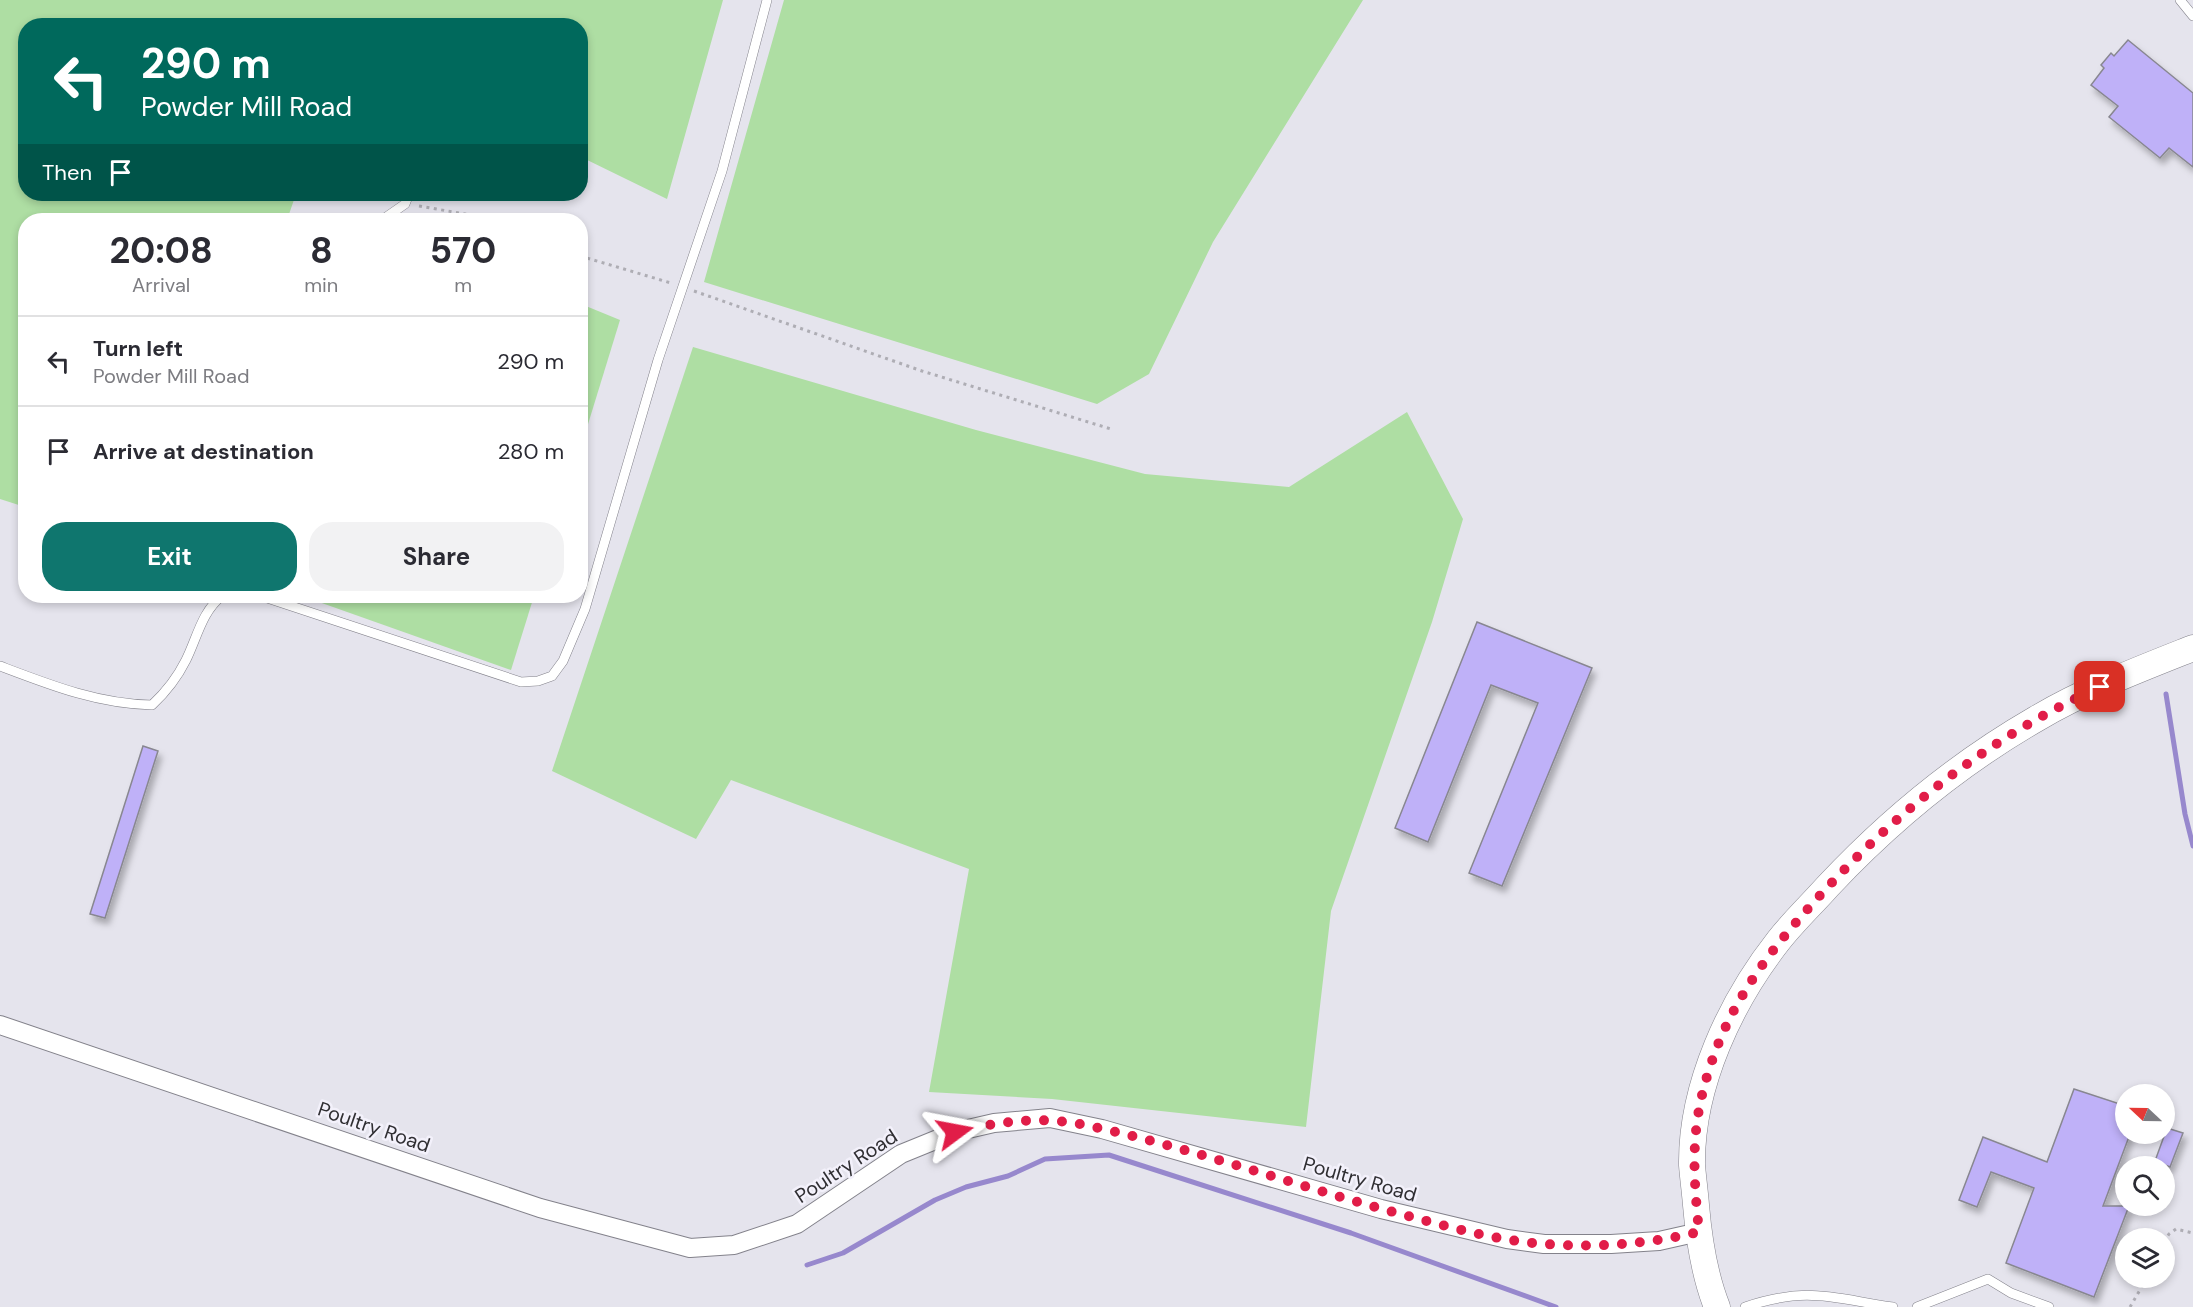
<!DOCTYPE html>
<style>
:root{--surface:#fff;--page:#f2f2f3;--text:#2b2b33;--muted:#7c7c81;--line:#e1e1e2;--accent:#0f766e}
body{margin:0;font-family:"DM Sans",sans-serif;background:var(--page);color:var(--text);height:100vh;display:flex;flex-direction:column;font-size:22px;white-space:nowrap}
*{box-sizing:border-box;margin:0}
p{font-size:20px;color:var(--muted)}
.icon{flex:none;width:33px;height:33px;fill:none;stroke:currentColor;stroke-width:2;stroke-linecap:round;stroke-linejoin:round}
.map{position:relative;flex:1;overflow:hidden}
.side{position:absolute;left:18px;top:213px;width:570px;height:390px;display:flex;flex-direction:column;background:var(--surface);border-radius:24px;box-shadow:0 3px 9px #0003}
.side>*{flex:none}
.hud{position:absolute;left:18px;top:18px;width:570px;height:183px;border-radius:24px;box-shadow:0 3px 9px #0003;background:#00695c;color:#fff;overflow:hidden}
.needle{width:39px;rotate:292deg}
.tools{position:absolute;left:2115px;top:1084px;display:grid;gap:12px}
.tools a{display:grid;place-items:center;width:60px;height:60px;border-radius:50%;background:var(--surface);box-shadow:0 3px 9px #0003;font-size:30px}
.pin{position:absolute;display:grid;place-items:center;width:51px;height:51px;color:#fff;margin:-26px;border-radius:12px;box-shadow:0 3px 9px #0006}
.me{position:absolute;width:66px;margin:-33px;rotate:77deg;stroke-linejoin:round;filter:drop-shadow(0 0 4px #0008)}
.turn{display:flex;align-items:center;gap:21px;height:126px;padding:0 24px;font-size:27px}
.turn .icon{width:78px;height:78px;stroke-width:2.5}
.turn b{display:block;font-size:42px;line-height:51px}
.then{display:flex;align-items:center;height:57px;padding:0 24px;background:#0003;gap:12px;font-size:22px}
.eta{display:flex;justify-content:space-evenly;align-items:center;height:102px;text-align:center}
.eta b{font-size:36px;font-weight:700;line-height:42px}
.action{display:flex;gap:12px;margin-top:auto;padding:12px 24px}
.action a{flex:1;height:69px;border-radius:24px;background:var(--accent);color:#fff;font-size:24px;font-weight:700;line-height:69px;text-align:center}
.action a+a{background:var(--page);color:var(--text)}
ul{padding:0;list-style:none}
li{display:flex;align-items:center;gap:18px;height:90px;padding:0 24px;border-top:2px solid var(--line)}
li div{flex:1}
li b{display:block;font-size:22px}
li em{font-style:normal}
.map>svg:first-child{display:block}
</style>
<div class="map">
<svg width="2193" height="1307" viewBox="0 0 2193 1307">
<defs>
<filter id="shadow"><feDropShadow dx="3.5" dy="6" stdDeviation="3" flood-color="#0004"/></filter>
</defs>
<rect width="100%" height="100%" fill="#e5e4ed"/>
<g fill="#aedea3">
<path d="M0,0H723L667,199L581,157L580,26H26V194H296L287,220H26L25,507L0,499Z"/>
<path d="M784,0H1363L1213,242L1149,374L1097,404L704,282Z"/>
<path d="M581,304L620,320L581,447Z"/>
<path d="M693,347L976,430L1145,474L1289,487L1407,412L1463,519L1432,622L1331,911L1306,1127L1052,1099L929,1092L969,869L731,780L696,839L552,771Z"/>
<path d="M302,596H534L511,670Z"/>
</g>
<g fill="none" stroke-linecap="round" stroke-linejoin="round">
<g stroke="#9788cd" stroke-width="5">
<path d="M2166,694L2185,814L2193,846"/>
<path d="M807,1265L843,1253L935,1200L966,1187L1008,1176L1045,1159L1109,1155L1351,1233L1556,1307"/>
</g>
</g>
<g fill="#bfb1f8" stroke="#888790" stroke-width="1.5" filter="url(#shadow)">
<path d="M2128,40L2193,93V167L2169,148L2160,158L2109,117L2118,106L2091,85L2104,68L2101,65L2111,53L2114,56Z"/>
<path d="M1477,622L1592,668L1502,886L1469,873L1538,703L1491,685L1428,842L1395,828Z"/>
<path d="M143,746L158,751L105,918L90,914Z"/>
<path d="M2074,1089L2126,1106V1134H2130L2103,1206H2129L2094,1297L2006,1263L2034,1188L1991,1172L1977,1207L1959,1200L1983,1137L2047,1162Z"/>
<path d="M2167,1128L2183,1133L2170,1167L2155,1161Z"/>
</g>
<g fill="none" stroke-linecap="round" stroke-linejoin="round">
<g stroke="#83828b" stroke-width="10">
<g id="lane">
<path d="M2180,0L2193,16"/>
<path d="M382,220L405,204L409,194"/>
<path d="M261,596L521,682L538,681L552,676L563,661L585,609L658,360L722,171L767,0"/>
<path d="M0,666C50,685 98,704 152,705C166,692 177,678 186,660C197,638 202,611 222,596"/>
<path d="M1745,1307C1808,1286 1831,1298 1893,1307"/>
<path d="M1917,1307L1988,1279L2011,1293L2049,1307"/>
</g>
</g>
<g stroke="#83828b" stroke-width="20">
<path id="street" d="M0,1025L540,1208L690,1248L734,1245L797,1224L901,1154L955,1132L994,1123L1050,1118L1102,1129L1381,1209L1507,1239L1544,1244H1611L1659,1241L1699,1232"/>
</g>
<g stroke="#83828b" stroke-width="27">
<path id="secondary" d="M1717,1307C1704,1274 1699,1241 1696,1205C1695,1192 1693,1178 1692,1165C1691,1085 1731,1001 1779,940C1794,921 1812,904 1828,886C1889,821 1958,764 2036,719C2085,690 2140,669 2193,648"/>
</g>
<g stroke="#aeadb4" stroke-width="3" stroke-dasharray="3 4.5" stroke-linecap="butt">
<path d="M419,206L465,214L481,220"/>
<path d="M580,256L671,283"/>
<path d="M694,291L922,371L1111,429"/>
<path d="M2164,1242L2169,1234L2176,1229L2193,1233"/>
<path d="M2130,1307L2147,1278"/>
</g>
<use href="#lane" stroke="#fff" stroke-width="9"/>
<use href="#street" stroke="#fff" stroke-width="18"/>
<use href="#secondary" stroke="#fff" stroke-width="26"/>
</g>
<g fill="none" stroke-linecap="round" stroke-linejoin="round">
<path stroke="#e11d48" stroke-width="10" stroke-dasharray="0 18" d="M955,1132C998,1122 1036,1116 1080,1124C1191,1147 1298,1187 1408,1216C1453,1228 1499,1241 1545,1244C1597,1248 1648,1244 1699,1232C1693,1171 1690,1127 1710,1067C1732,997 1776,943 1825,890C1904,805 1994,735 2100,687"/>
</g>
<g text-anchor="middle" stroke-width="5" stroke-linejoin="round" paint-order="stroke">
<g font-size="20" fill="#302f33" stroke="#f3f1fb">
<text transform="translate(374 1127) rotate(19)" y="7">Poultry Road</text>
<text transform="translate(846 1166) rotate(-33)" y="7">Poultry Road</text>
<text transform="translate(1360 1179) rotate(16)" y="7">Poultry Road</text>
</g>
</g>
</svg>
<div class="tools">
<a><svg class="needle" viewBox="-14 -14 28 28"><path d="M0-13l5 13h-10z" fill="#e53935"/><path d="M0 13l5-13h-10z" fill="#7c7c81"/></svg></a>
<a><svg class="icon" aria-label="search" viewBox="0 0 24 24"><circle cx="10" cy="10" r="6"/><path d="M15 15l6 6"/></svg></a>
<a><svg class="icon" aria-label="layers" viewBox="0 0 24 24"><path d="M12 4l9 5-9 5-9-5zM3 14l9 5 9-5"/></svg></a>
</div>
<div class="pin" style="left:2100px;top:687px;background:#d93025"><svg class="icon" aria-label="arrive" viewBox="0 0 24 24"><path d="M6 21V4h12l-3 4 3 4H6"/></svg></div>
<svg class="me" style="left:955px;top:1132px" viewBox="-20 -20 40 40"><path d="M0-17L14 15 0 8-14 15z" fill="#e11d48" stroke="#fff" stroke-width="4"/></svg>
<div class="hud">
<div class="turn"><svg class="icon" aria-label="left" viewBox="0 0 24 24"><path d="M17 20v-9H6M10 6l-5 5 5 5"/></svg><div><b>290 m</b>Powder Mill Road</div></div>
<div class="then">Then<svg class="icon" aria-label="arrive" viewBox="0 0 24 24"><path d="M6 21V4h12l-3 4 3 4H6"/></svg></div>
</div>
<section class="side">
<div class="eta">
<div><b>20:08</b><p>Arrival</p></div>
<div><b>8</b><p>min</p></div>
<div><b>570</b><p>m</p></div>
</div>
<ul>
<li><svg class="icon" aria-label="left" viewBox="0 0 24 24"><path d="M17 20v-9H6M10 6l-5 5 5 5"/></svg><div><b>Turn left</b><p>Powder Mill Road</p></div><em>290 m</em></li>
<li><svg class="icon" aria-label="arrive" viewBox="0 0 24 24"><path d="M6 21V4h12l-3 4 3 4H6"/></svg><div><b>Arrive at destination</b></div><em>280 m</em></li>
</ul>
<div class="action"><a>Exit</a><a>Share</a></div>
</section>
</div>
